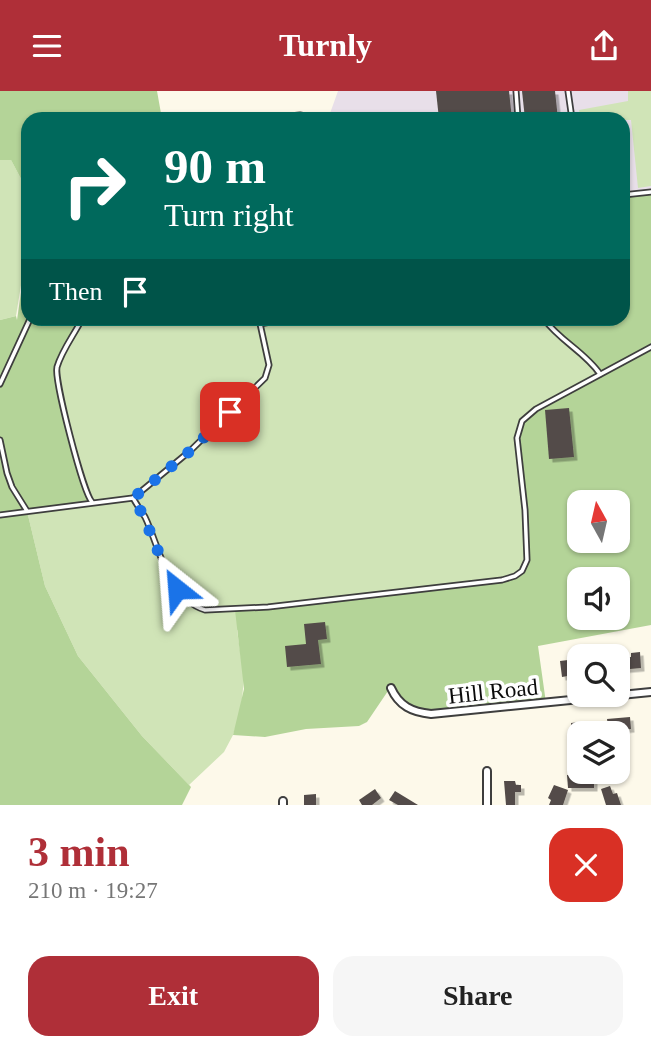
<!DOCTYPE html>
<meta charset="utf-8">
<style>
:root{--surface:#fff;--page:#f6f6f6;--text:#222;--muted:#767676;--accent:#af2f38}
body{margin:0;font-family:"Times New Roman",serif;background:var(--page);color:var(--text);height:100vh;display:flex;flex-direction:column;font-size:26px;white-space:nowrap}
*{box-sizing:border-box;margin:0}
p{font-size:23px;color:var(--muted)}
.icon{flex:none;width:38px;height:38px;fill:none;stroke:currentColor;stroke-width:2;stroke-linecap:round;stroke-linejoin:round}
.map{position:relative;height:714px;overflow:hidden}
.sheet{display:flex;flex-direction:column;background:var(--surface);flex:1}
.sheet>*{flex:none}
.guide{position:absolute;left:21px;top:21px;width:609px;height:214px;border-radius:21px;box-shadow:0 2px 5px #0004;background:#00695c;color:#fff;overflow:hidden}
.needle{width:46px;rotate:352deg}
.tools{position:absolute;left:567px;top:399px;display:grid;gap:14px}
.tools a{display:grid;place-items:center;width:63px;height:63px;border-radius:14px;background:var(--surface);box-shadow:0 2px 5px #0004;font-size:35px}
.pin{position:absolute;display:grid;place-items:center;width:60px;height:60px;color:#fff;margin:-30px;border-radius:14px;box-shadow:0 4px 10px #0006}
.me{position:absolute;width:77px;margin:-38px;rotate:332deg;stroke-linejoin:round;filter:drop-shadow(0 0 5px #0008)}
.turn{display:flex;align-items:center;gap:24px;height:147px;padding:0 28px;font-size:32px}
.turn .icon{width:91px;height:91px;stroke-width:2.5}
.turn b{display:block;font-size:49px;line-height:60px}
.then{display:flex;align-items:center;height:66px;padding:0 28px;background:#0003;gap:14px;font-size:26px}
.round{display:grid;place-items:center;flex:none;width:74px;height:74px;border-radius:21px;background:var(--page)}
.summary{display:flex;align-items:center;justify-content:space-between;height:119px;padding:0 28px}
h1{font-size:42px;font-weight:700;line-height:52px;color:var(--accent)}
.cta{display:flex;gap:14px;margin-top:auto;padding:14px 28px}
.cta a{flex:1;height:80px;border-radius:21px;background:var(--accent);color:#fff;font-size:28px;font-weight:700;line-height:80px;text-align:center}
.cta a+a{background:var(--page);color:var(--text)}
header{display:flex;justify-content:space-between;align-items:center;height:91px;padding:0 28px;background:var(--accent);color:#fff;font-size:32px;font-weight:700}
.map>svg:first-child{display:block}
</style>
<header><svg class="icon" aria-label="menu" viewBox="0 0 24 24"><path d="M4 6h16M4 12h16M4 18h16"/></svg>Turnly<svg class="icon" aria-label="share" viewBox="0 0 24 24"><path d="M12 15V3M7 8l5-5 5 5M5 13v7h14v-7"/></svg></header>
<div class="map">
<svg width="651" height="714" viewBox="0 0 651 714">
<defs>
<filter id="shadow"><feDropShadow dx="3.5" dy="3.5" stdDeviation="0" flood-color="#0004"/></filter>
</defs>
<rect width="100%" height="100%" fill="#fdf9ea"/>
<path fill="#e8dfe9" d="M338,0H651V101L623,104V28H328Z"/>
<g fill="#d0e4b7">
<path d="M628,0H651V95L638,97L631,29L581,28L579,19L628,10Z"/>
<path d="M0,69H11L28,101V151L16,225L0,229Z"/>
<path d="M82,228H544L585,265L600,283L525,419L527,469L515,485L237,539L244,587L241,619L233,644L224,661L189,694L142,645L78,565L45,495L27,420L88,407L57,291V275Z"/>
</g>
<g fill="#b4d498" fill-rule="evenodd">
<path d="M0,0H157L162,28H28V101L11,69H0Z"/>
<path d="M651,101V534L538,555L546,612L451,622L413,620L390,597L367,631L359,635L306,638L265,646L233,644L244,598L235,519L502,489L522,480C539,441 503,354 525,326C531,318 588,290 600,283C585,262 561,249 544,228H623V104ZM579,411H618V450H579ZM579,488H618V527H579Z"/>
<path d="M28,153V228H82L64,259L57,281L77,370L92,411L27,420L45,495L78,565L142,645L191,696L182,714H0V229L16,225L17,229Z"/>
</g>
<g fill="#534c48" filter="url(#shadow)">
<path d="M436,0H509L512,28H439Z"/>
<path d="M522,0H555L558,28H525Z"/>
<path d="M569,317L574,366L549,368L545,319Z"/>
<path d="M325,531L327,548L318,549L321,573L287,576L285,555L306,553L304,533Z"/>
<path d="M640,561L641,577L619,579L618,567L631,566V562Z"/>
<path d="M568,569V572L579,571V583L562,586L560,570Z"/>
<path d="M630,626L631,638L612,640V636H608L607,628Z"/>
<path d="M589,630V634L599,633V638L572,642L571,632Z"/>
<path d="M567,684L594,686V697H568Z"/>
<path d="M504,690H515L516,694H521V701H515V714H506Z"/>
<path d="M554,694L568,699L563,714H549L551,709L548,707Z"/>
<path d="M610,695L613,703L617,702L621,714H606L601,698Z"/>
<path d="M375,698L381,707L372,714H362L359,709Z"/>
<path d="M395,700L418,714H398L389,709Z"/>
<path d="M316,703V714H304V704Z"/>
</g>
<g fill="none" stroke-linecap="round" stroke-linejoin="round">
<g stroke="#3e3e3e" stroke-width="7">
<g id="service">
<path d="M516,0L518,28"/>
<path d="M568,0L572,28"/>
<path d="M260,28L300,24L320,28"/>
<path d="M623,104L651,101"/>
<path d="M82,228C74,244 62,259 57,276C54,289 83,401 92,411"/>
<path d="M544,228C560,250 585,261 600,283"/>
<path d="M260,233L285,228"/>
<path d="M0,293L30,228"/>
<path d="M0,349L7,382L12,396L27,420"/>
<path d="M133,407C137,414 141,420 145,426C160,457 167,507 205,519L268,516L502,489L515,485L522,480L527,469L525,419L517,347L522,330L536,318L651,256"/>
<path d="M0,424L133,407L190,360L265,287L269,274L259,228"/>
</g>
</g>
<g stroke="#3e3e3e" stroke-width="10">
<g id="minor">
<path d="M391,597C399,615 412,621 431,623L651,601"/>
<path d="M487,680V714"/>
<path d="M283,710V714"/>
</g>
</g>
<use href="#service" stroke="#fff" stroke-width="3.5"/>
<use href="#minor" stroke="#fff" stroke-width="6"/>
</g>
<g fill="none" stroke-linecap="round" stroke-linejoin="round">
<path stroke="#1a73e8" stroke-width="12" stroke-dasharray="0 21.6" d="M177,498L157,458L144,426L133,407L190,360L230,321"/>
</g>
<g text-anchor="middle" stroke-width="7" stroke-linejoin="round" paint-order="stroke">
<g font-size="23" fill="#0b0b0b" stroke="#fff">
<text transform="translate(493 600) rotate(-6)" y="8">Hill Road</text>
</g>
</g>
</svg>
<div class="tools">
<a><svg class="needle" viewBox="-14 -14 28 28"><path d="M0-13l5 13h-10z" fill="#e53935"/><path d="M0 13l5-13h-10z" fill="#767676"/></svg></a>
<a><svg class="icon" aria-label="sound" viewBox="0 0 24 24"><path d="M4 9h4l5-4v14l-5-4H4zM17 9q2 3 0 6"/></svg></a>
<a><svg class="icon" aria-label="search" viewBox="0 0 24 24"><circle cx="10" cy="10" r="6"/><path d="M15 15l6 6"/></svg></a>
<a><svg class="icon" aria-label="layers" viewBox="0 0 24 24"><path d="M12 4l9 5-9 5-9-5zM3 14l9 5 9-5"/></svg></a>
</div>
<div class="pin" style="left:230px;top:321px;background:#d93025"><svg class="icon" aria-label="arrive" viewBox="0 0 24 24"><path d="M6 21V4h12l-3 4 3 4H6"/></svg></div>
<svg class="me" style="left:177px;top:498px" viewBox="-20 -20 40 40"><path d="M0-17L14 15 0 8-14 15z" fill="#1a73e8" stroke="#fff" stroke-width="4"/></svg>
<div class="guide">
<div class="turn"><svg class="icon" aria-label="right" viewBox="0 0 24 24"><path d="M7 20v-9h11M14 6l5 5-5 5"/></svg><div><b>90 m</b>Turn right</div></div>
<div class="then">Then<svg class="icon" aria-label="arrive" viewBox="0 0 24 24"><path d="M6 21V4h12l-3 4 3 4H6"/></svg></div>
</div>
</div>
<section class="sheet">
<div class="summary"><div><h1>3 min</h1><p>210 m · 19:27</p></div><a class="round" style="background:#d93025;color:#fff"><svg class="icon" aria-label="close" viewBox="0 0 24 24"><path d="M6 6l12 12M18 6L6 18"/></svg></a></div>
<div class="cta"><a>Exit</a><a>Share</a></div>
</section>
